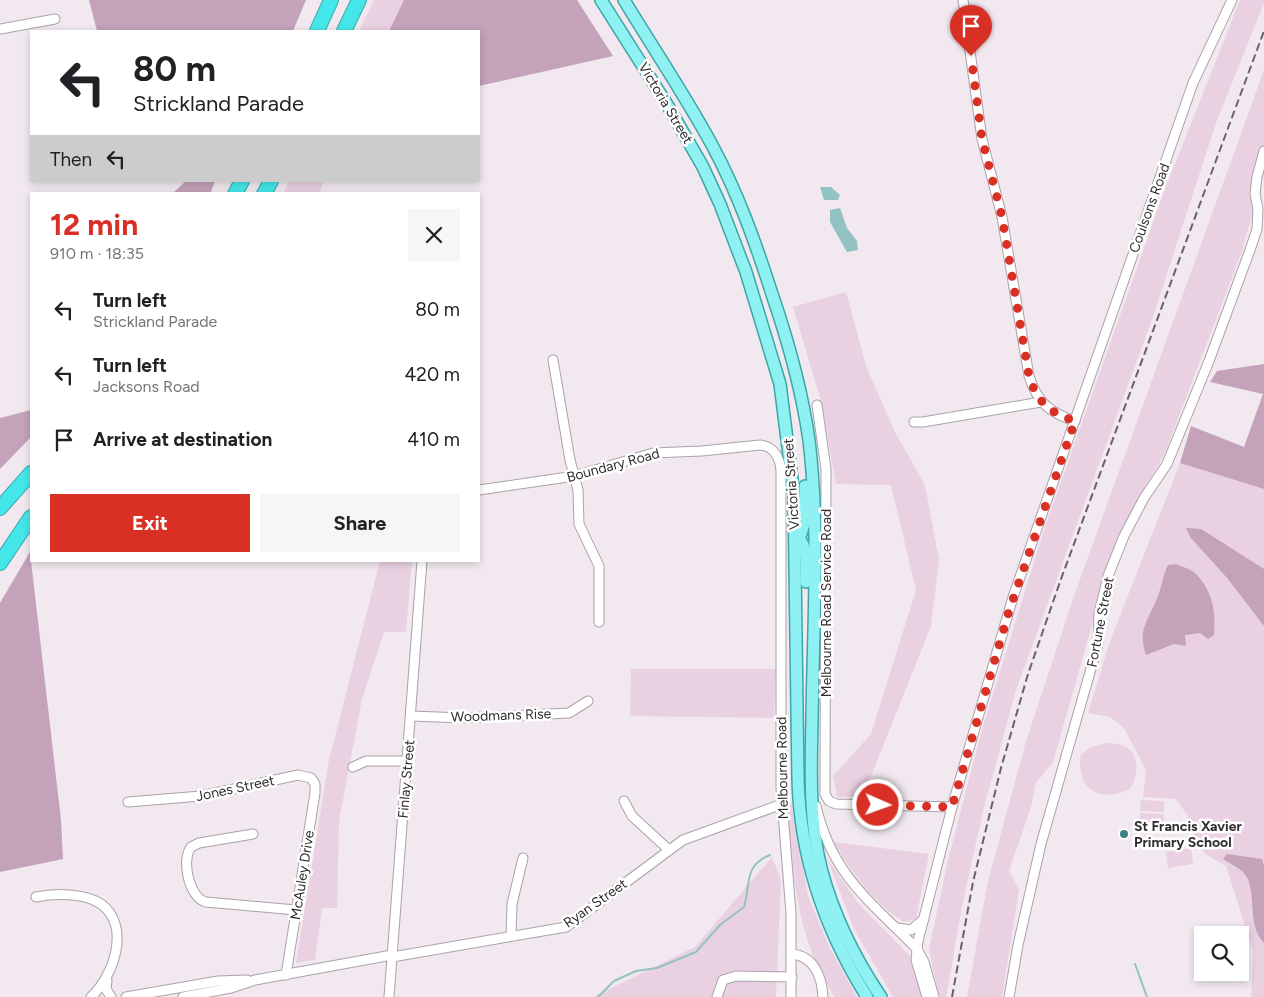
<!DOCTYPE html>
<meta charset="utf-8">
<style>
:root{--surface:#fff;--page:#f6f6f6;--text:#202124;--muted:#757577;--accent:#d93025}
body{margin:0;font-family:Figtree,sans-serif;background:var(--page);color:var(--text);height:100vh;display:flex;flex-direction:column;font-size:19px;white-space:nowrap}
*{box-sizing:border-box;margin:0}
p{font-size:16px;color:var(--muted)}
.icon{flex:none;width:28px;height:28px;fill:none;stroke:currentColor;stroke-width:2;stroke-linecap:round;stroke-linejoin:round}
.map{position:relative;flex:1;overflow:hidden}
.drawer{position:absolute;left:30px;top:192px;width:450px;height:370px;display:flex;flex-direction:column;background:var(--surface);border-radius:0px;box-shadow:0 2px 8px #0003}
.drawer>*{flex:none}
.top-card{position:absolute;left:30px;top:30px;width:450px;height:152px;border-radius:0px;box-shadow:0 2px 8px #0003;background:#fff;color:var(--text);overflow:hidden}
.fabs{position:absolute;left:1194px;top:926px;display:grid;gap:10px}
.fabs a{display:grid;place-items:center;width:55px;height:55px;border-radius:0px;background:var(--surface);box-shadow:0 2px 8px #0003;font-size:25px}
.pin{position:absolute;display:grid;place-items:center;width:42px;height:42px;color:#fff;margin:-51px -21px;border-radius:50% 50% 50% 0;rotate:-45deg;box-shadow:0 0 5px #0007}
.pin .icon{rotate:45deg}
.me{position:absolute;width:55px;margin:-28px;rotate:92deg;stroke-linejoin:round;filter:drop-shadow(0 0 4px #0008)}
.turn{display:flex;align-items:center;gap:18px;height:105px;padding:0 20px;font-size:22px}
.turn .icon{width:65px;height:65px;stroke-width:2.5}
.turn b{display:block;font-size:35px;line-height:42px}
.then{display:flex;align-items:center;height:48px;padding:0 20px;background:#0003;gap:10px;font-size:19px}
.round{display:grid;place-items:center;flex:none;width:52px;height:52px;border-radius:0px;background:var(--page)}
.headline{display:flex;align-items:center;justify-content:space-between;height:85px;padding:0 20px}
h1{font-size:30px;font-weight:700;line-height:38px;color:var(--accent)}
.button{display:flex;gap:10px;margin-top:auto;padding:10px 20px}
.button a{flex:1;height:58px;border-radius:0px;background:var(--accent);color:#fff;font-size:20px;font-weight:700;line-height:58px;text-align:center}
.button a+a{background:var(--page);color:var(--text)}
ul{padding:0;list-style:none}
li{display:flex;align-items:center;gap:15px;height:65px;padding:0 20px}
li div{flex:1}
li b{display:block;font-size:19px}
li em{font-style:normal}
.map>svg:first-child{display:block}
</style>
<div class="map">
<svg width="1264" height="997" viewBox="0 0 1264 997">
<rect width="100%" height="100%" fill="#f1e9ef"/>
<g fill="#e9d1e2">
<path d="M374,0H404L389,31H359Z"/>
<path d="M1240,0H1264V3L1216,123L1153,317L1016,690L983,811L963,902L946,997H939L929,950L947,864L982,729L1046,524L1165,189Z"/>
<path d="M1264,70V173L1241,254L1164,455L1132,509L1096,611L1053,762L1036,783L1031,807L1009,871L1019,890L1002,997H967L988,881L1026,741L1075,593Z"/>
<path d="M289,181H324L319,194H283Z"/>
<path d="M846,292L867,369L896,434L925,485L939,560L931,626L863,796L837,797L833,776L871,734L916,590L891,485L836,484L821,401L793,307Z"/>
<path d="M1180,463L1264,489V997H1251L1253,951L1226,866L1205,854L1198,838L1188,831V816L1176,799L1143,797L1146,770L1124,728L1110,717L1088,713L1109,644Z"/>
<path d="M380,561H412L406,632H384L362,699L339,821L337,908H322L315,960L296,963L329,760Z"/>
<path d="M631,669H776L774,718L630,716Z"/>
<path d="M1106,743C1138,743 1142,763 1131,788C1102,804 1075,790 1081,755L1091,747Z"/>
<path d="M787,798L791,802L808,896L829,946L857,997H835C794,936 793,869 787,798Z"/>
<path d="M1141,800L1164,801V812L1140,811Z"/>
<path d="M1140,813L1164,814L1163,825L1139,824Z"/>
<path d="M833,842L929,854L916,919L904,922C873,903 853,873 833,842Z"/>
<path d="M1191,848L1193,864L1168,868L1166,852Z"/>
<path d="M772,857L781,880L776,997H593L695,947Z"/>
<path d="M827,858L858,903L910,956L922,997H893L854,929Z"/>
</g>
<g fill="#c3a2ba">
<path d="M89,0H306L293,31H97Z"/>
<path d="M404,0H577L613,56L479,86V31H389Z"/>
<path d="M186,181H215L210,194H172Z"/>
<path d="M1264,364V489L1180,463L1191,426L1244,447L1263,394L1210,382L1217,371Z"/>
<path d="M31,410V437L0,469V418Z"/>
<path d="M1186,528L1201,529L1264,569V626L1228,579L1190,537Z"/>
<path d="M30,552L61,820L63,859L0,872V603Z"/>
<path d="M1176,564C1183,567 1193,570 1197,575C1213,592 1216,613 1214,635L1208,639L1200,633L1185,635L1186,646L1174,644L1146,655C1137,628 1149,620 1158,596C1162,585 1163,575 1168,565Z"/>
<path d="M1227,854L1262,859L1264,866V943C1245,923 1259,889 1243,872C1238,867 1229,863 1223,859Z"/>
</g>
<g fill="#93c2c2">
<path d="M820,187H831L840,195L838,200H824Z"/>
<path d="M840,208L847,228L857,241L858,250L847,252L830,222V210Z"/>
</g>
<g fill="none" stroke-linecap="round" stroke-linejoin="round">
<g stroke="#93c2c2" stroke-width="2">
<path d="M1135,964L1147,997"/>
<path d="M598,997L614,981L636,971L657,968L696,952L720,925L744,907C751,884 743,866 770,855"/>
</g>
<g stroke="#aaa2a8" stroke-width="11">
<g id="minor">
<path d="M963,0L982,139L1002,217L1029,376C1037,402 1050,413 1075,421"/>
<path d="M0,29L55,19"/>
<path d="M553,360L570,460L578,490L579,524L599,566V622"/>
<path d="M817,405L826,469L825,794L829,801L836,804L952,807"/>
<path d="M914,422H923L1041,402"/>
<path d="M479,490L575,476L653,453L702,451L760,445C774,446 780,458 781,471V788L791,913V997"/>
<path d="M411,716L464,718L569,713L588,701"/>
<path d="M353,767L366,761H407"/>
<path d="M624,801L632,816L669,850"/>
<path d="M128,802L201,796L298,775L311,778L315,784V793L286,975"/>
<path d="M816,806C832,875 870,901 917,949L924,962L934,997"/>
<path d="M253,834L199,843L191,847C181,860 189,898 206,902L296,910"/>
<path d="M36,897C55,893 85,893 101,904C131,926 114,976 91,997"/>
<path d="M897,928L911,930L924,919"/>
<path d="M511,936L512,904L523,858"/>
<path d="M792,954C814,956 822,977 823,997"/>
<path d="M392,957L566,927L683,840L782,804"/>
<path d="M107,980L106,989L111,997"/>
<path d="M126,997L218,981L247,980"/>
<path d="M183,997L231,988L255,980L392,955"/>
<path d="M389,997L422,561"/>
<path d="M717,997L723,980L736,976L792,977"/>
<path d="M927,997L916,960L918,941L952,807L1013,597L1193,83L1232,0"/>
<path d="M1009,997L1018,945L1041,844L1098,644L1099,614L1108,576L1124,536L1144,498L1167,464L1209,361L1250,250L1257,229L1258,209L1255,194L1257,177L1264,151"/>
</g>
</g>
<g stroke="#3da6a8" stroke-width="14">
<g id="major">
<path d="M601,0L668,106L703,167L720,204L746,272L780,384L794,495L798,779C800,858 825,930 867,997"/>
<path d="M624,0C653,48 685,95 712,145C738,193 756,244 773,297C789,344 802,391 809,440C820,532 813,628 812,720C811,769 809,820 821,868C833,914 854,957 881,997"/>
<path d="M795,537C810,542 805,569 806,582"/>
<path d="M795,537L801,534L805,520V486"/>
</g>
</g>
<g stroke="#3da6a8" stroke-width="16">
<g id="highway">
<path d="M317,31L331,0"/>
<path d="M344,31L359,0"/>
<path d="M235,194L242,181"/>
<path d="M264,194L271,181"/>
<path d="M0,508L31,473"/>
<path d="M0,563L31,517"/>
</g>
</g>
<use href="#minor" stroke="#fff" stroke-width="9"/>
<use href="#major" stroke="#8ff1f2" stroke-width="11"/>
<use href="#highway" stroke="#44e7e9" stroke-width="14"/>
<path stroke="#696367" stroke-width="2" stroke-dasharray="8 4" stroke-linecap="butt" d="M952,997L973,882L1001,768L1028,674L1061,579L1264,31"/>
</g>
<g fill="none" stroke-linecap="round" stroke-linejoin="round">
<path stroke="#d93025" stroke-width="9" stroke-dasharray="0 16.2" d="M878,805L952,807L1009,611L1075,421C1050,413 1037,402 1029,376L1002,217L982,139L971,56"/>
</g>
<circle fill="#388081" stroke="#fff" stroke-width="2" cx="1124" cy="834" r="5"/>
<g text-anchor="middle" stroke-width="5" stroke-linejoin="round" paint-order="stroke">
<g font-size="14" fill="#312d30" stroke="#fff">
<text transform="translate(666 103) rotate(59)" y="5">Victoria Street</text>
<text transform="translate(1149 208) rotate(-70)" y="5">Coulsons Road</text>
<text transform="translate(613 465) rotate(-15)" y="5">Boundary Road</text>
<text transform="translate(791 484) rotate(-94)" y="5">Victoria Street</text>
<text transform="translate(826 603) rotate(-90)" y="5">Melbourne Road Service Road</text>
<text transform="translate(1100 622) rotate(-79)" y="5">Fortune Street</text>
<text transform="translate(501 715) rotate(-2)" y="5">Woodmans Rise</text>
<text transform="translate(782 768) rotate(-91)" y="5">Melbourne Road</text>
<text transform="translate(406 779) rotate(-85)" y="5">Finlay Street</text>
<text transform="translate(235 788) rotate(-12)" y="5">Jones Street</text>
<text transform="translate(302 875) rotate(-81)" y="5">McAuley Drive</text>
<text transform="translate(595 903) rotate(-35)" y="5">Ryan Street</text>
</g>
<g font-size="14" font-weight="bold" fill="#312d30" stroke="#fff" text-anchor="start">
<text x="1134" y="831">St Francis Xavier<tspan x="1134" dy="16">Primary School</tspan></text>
</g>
</g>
</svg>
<div class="fabs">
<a><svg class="icon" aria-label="search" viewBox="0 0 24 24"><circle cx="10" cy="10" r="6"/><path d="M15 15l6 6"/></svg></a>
</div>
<div class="pin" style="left:971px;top:56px;background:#d93025"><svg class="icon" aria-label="arrive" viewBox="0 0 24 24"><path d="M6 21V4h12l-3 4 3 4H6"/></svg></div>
<svg class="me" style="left:878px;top:805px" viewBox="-20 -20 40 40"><circle r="17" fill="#d93025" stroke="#fff" stroke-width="3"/><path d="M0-11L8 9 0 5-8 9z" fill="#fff"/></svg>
<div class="top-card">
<div class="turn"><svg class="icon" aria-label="left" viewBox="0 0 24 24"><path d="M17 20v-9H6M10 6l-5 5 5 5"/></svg><div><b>80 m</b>Strickland Parade</div></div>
<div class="then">Then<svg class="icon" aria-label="left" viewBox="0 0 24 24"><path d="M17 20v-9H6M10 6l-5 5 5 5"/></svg></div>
</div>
<section class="drawer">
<div class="headline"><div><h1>12 min</h1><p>910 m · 18:35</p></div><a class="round"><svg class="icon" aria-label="close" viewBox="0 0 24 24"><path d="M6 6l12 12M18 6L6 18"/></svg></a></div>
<ul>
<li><svg class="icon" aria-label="left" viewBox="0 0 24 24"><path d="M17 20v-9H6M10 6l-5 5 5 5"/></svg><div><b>Turn left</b><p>Strickland Parade</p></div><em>80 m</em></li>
<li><svg class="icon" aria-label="left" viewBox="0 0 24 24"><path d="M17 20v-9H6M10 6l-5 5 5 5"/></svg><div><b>Turn left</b><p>Jacksons Road</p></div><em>420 m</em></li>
<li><svg class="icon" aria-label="arrive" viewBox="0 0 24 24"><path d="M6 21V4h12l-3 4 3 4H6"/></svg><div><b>Arrive at destination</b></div><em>410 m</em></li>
</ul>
<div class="button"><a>Exit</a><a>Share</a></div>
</section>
</div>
